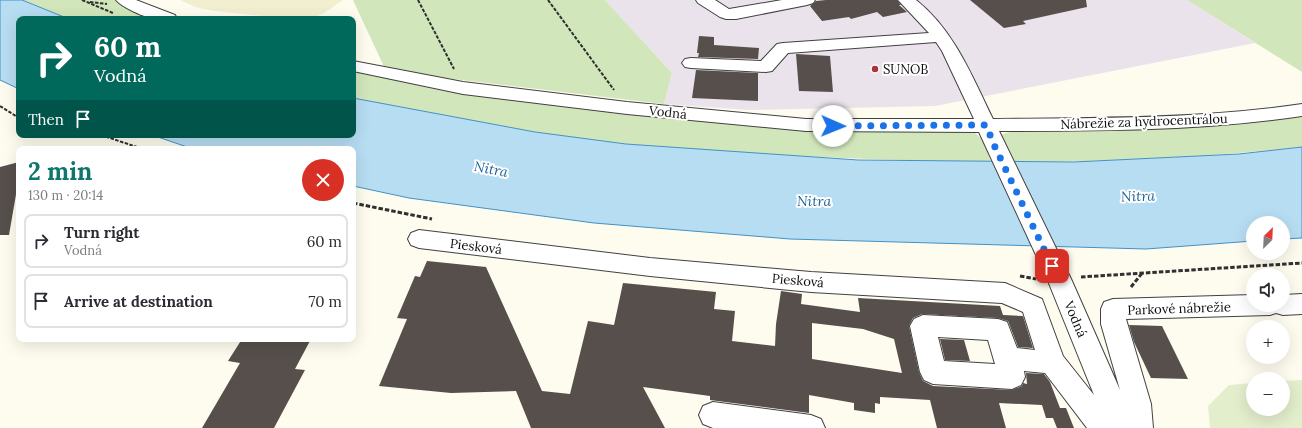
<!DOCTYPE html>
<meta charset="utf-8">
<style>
:root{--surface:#fff;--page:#f7f7f7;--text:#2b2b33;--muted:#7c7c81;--line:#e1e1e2;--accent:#0f766e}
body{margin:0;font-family:Lora,serif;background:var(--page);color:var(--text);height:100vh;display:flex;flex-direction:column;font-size:15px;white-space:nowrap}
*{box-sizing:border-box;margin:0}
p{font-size:13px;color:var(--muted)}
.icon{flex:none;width:22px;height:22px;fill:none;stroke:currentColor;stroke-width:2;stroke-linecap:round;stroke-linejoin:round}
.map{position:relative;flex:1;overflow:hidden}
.sheet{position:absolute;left:16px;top:146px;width:340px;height:196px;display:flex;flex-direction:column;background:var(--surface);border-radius:8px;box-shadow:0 4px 16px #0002}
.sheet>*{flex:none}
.guide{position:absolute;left:16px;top:16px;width:340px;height:122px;border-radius:8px;box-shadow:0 4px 16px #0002;background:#00695c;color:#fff;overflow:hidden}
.needle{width:26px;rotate:24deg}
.controls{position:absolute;left:1246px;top:216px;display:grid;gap:8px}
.controls a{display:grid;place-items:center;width:44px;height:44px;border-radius:50%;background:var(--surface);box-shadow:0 4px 16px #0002;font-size:20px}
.pin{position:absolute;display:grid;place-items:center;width:34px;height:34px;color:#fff;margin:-17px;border-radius:8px;box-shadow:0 2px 6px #0006}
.me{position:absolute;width:44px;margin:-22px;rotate:91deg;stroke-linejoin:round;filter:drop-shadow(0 0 3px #0008)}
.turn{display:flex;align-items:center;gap:14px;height:84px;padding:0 12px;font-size:18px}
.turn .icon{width:52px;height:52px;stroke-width:2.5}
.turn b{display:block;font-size:28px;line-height:34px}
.then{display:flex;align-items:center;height:38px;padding:0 12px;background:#0003;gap:8px;font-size:15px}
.round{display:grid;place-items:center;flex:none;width:42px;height:42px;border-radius:21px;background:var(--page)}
.headline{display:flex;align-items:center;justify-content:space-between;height:68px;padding:0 12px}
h1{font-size:24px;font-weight:800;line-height:30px;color:var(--accent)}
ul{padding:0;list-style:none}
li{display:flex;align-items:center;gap:12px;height:54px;margin:0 8px 6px;padding:0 4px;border:2px solid var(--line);border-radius:8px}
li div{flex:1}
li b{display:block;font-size:15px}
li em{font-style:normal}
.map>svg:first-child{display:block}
</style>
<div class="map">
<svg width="1302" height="428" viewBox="0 0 1302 428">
<rect width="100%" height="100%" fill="#fefbef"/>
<path fill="#ebe3ec" d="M605,0H1187L1255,43L935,106L749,110L664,104L672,73Z"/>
<path fill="#f2efd1" d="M180,0H343L324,13L311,18L295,19L214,11L195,7Z"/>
<g fill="#d2e6bb">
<path d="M22,0H117L158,19H69Z"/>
<path d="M353,0H605L672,73L664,104L386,71Z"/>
<path d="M1187,0H1302V72Z"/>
<path d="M353,70L835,131L895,132L961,128C983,133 984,142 991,162C870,160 748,156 627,144C535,135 444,116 353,98Z"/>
<path d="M1302,113V147C1206,157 1109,162 1012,162L999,137L1003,134L1010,132L1088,130Z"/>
</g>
<path fill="#e3eecc" d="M1302,380V428H1210L1208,406L1229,385L1253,383V409H1283V381Z"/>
<g fill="#b7ddf2" stroke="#4392c4">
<path d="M0,0H22L69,19H19V89L0,80Z"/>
<path d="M353,98L535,132L626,144L858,160L1074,162L1239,154L1302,147V238L1283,239V223H1253V241L1146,249L790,239L594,223L409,198L353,186V149H193L152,135H353Z"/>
</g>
<g fill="#564f4b" fill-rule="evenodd">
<path d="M826,0H897L901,5H899L907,12L883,17L877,12L851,19L849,17L822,21L810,6L816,1Z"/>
<path d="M970,0H1086L1087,7L1023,21L1026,24L1004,28Z"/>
<path d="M699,36L714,37V45L759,48L758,59L698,57L699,53H697Z"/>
<path d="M796,54L830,56L833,92L799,91Z"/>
<path d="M696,70L758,73V101L692,98Z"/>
<path d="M19,162V177L9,235H0V167Z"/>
<path d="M427,261L486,267L542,391L570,394L588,321L614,325L623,283L716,292L714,309L735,311L732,341L775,346L776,324L781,291L802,294L801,304L860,312L858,298L1000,306L1003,315L1023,316L1033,348L1018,347L1008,321L998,318L922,314L913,318L909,326L919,372L923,381L933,386L1012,390L1022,386L1023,383L1027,384L1026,373L1044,374L1050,382L1060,408H1066L1074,428H1057L1053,418H1046L1042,405L999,403L1006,428H937L930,400L880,397V404L875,403V413L854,410V403L809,395V413L710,400V396L643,387L665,428H531L516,391L451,393L379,386L407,319L397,318L415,276L420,277ZM812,323L863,329L894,339L902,373L812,359Z"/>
<path d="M1129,325L1162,326L1188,379L1151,378L1134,342Z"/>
<path d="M242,339H311L295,369L305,370L274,428H202L240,363L228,361Z"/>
<path d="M940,339L964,340L970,361L945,360Z"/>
</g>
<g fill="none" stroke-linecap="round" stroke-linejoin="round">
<g stroke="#414141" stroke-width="2">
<g id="minor">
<path d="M116,0H136L175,15L177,19C170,19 162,20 155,19C146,18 121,7 116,0Z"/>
<path d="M696,0H715L729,9L782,0H815L813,3L807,5L736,19H726L720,17L698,3Z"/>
<path d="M898,0H916C954,30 972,76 993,119C1096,118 1200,119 1302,104V116C1202,131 1100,131 999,131L1072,281L1120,390L1101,324V309L1104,302L1113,299L1253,295V305H1283V295L1302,294V314L1283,315L1276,313L1270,315L1126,319L1151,404L1153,428H1087L1045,373L1024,371L1025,377L1021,385L1012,389L933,384L924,380L920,372L910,326L914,319L923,315L998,319L1007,322L1017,348L1035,350L1023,312L1002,303L811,292L650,276L419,248L411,245L408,239L411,233L419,230L650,258L811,272L1005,283L1042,299L1063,356L1094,395L1048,281L979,132L806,131L627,114L463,94L353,71V61L463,82L627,102L806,119H974L942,51L936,42L788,53L772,71L766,72L691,68L685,67L682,63L685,59L691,58L761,61L777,44L783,43L929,33ZM938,337L988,340L995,364L944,361Z"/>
<path d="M713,402L811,415L821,419L825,428H713L703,424L699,415L703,406Z"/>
</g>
</g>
<g stroke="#303030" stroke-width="2" stroke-dasharray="3.5 1.5" stroke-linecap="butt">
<path d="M82,0L113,13"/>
<path d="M418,0L454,69"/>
<path d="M548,0L614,90"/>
<path d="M90,2L107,4"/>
<path d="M0,106L19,118"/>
<path d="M101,135L143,149"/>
</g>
<g stroke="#303030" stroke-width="3" stroke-dasharray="4.5 2" stroke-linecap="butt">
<path d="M353,203L432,219"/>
<path d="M1020,276L1036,279"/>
<path d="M1081,277L1302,263"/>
<path d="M1131,287L1143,272"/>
</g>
<use href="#minor" fill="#fff" fill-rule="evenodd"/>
</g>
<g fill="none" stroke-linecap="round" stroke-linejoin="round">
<path stroke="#1a73e8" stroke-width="7" stroke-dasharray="0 12.6" d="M833,126L986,125L995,147L1052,266"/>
</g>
<circle fill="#b42f37" stroke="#fff" stroke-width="1.5" cx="875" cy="69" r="4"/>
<g text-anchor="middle" stroke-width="4" stroke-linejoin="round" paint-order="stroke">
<g font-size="13" fill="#0e0e0e" stroke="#fff" text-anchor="start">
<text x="883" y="74">SUNOB</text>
</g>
<g font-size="13" fill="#0e0e0e" stroke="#fff">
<text transform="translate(668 112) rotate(6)" y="5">Vodná</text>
<text transform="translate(1144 121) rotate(-2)" y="5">Nábrežie za hydrocentrálou</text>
<text transform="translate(476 246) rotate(7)" y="5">Piesková</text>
<text transform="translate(798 280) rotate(5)" y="5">Piesková</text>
<text transform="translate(1179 308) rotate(-2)" y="5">Parkové nábrežie</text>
<text transform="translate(1076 319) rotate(67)" y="5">Vodná</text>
</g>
<g font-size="14" font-style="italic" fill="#1f6497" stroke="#fff">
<text transform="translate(491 169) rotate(11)" y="5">Nitra</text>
<text transform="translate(1138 196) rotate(-2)" y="5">Nitra</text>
<text x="814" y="206">Nitra</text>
</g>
</g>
</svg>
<div class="controls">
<a><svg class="needle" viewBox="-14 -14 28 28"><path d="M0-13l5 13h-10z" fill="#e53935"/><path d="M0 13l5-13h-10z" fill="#7c7c81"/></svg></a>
<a><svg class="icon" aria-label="sound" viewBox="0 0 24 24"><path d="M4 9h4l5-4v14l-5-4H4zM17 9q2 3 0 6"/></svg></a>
<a>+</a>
<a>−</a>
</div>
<div class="pin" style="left:1052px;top:266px;background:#d93025"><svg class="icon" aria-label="arrive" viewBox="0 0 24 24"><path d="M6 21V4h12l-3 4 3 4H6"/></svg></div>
<svg class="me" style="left:833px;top:126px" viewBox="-20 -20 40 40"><circle r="19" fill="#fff"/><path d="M0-13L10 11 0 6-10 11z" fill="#1a73e8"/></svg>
<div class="guide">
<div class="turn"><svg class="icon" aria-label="right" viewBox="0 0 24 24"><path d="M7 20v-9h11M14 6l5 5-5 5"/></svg><div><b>60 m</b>Vodná</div></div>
<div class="then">Then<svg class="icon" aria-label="arrive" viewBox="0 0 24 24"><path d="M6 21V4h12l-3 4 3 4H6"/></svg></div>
</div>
<section class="sheet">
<div class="headline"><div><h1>2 min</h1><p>130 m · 20:14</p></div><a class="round" style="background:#d93025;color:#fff"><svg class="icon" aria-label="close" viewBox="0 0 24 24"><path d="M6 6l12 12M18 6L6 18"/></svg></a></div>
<ul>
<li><svg class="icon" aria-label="right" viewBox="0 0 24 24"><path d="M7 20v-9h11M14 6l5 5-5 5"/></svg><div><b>Turn right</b><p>Vodná</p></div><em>60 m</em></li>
<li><svg class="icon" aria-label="arrive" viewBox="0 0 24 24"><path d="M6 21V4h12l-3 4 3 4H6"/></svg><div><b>Arrive at destination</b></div><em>70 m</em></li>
</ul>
</section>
</div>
